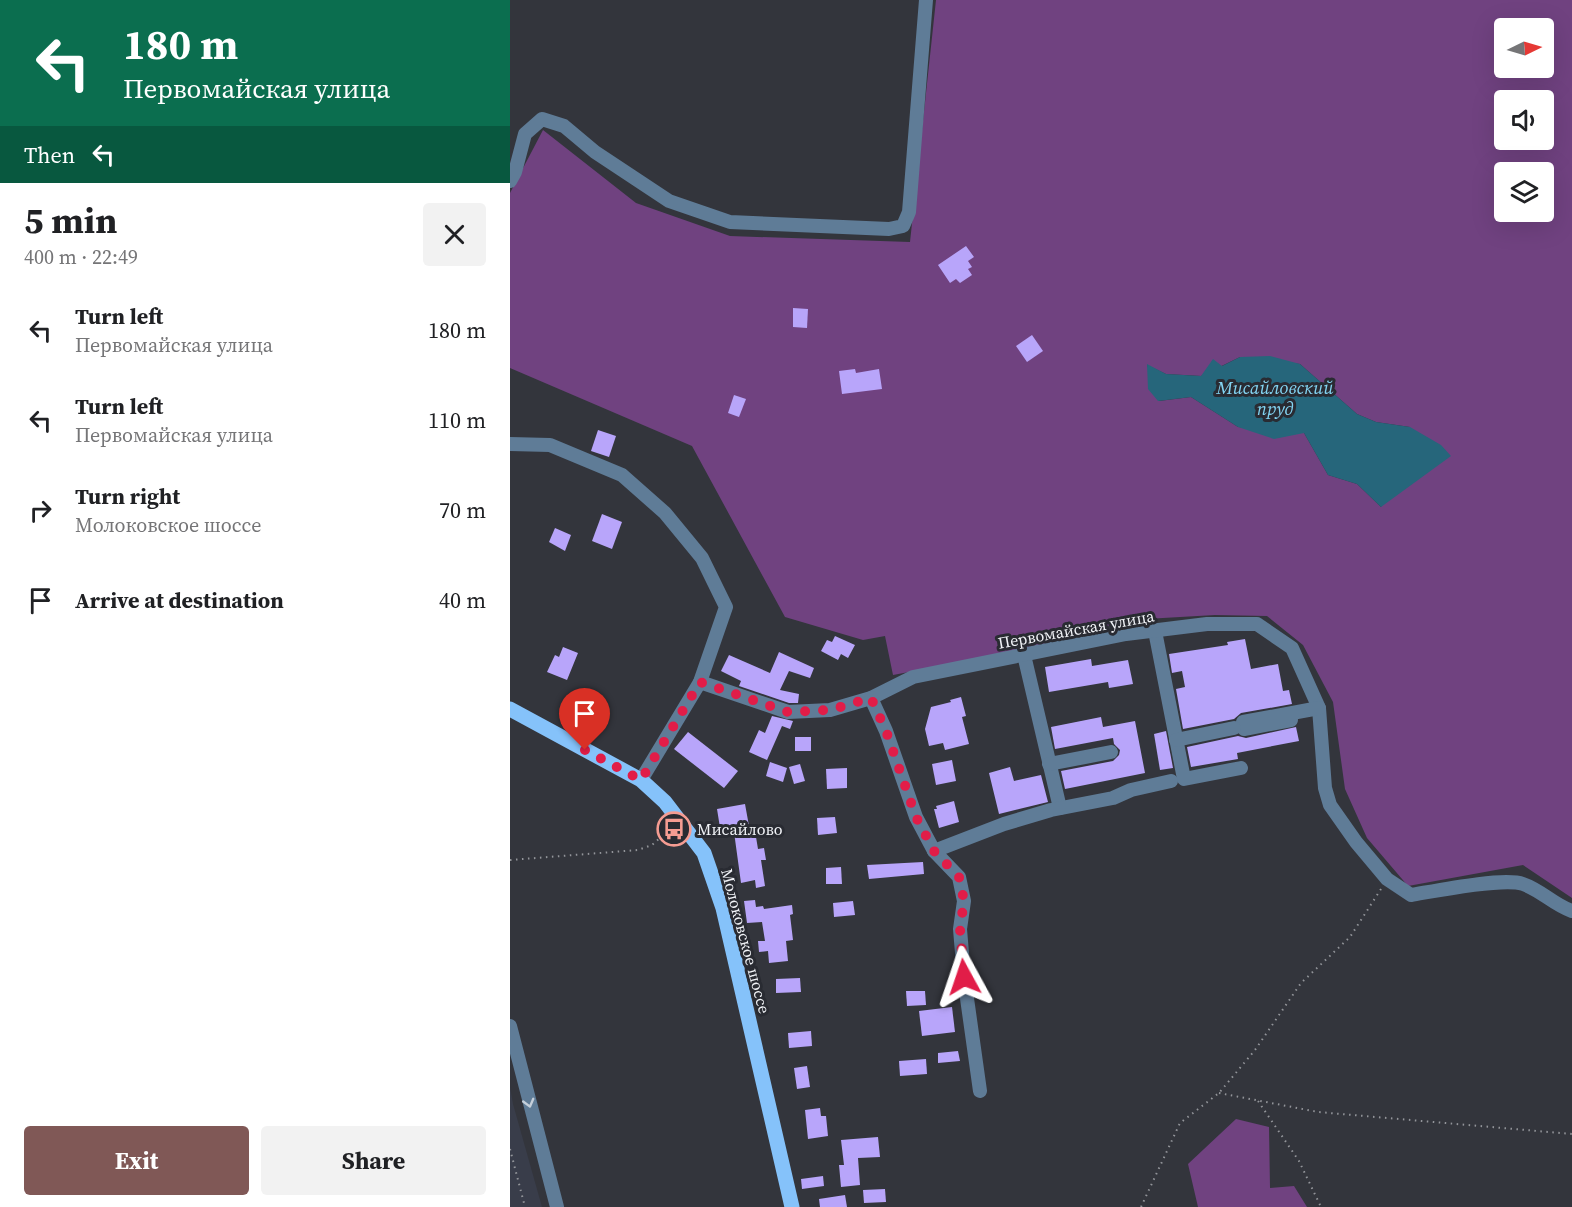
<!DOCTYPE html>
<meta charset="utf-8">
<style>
:root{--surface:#fff;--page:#f2f2f2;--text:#202124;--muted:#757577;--accent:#805856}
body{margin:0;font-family:"Source Serif 4",serif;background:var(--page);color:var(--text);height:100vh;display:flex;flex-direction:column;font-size:22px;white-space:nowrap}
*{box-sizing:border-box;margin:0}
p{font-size:20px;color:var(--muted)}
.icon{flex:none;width:33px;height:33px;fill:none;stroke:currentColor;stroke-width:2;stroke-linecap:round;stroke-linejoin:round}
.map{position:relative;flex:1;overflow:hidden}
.sheet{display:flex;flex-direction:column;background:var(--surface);width:510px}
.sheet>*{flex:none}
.hud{background:#0b6e4f;color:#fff;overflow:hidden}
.needle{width:39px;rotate:85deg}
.controls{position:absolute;left:984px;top:18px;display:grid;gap:12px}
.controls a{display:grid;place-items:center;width:60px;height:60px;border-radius:6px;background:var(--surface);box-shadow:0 6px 24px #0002;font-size:30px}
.pin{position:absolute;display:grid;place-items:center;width:51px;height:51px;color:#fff;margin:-62px -26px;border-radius:50% 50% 50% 0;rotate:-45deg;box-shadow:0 0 6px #0007}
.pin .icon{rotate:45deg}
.me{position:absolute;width:66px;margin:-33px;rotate:355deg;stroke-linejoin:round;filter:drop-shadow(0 0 4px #0008)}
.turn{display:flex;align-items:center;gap:21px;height:126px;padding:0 24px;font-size:27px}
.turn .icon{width:78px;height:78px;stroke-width:2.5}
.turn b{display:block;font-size:42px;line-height:51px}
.then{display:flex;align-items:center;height:57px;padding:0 24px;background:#0003;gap:12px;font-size:22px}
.round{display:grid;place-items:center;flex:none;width:63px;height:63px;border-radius:6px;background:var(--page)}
.summary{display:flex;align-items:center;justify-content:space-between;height:102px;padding:0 24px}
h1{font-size:36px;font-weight:700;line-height:45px}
.primary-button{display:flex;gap:12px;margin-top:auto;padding:12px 24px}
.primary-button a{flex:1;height:69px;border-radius:6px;background:var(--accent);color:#fff;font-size:24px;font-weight:700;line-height:69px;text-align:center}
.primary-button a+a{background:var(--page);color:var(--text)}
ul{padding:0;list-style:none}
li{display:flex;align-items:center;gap:18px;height:90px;padding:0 24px}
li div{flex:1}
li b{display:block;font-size:22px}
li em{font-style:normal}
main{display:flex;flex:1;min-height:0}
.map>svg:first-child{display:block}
</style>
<main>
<section class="sheet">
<div class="hud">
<div class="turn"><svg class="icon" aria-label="left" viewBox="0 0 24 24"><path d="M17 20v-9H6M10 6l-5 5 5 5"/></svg><div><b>180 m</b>Первомайская улица</div></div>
<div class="then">Then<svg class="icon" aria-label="left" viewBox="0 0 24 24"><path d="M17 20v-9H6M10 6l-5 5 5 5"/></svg></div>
</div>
<div class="summary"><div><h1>5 min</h1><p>400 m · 22:49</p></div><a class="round"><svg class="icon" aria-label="close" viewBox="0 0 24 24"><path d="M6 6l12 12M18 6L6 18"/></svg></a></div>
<ul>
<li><svg class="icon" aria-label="left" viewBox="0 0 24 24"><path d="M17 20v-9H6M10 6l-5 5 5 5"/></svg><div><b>Turn left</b><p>Первомайская улица</p></div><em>180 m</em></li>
<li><svg class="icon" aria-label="left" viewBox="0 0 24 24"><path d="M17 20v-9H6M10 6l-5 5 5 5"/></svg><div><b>Turn left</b><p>Первомайская улица</p></div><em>110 m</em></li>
<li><svg class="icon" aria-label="right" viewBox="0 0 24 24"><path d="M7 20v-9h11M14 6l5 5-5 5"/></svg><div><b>Turn right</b><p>Молоковское шоссе</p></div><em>70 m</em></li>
<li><svg class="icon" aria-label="arrive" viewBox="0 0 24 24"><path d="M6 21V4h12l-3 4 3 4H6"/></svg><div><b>Arrive at destination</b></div><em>40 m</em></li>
</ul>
<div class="primary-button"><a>Exit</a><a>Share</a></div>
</section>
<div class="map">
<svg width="1062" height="1207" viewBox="0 0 1062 1207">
<rect width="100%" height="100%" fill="#33353c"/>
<path fill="#393d4a" d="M0,1087L3,1104L32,1207H0Z"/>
<g fill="#704280" fill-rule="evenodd">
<path d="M426,0H1062V898L1013,865L898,886L857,838L835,789L823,702L793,645L757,616L705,615L618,620L510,651L383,675L375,636L353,640L275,617L182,446L0,368V193L33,130L126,203L220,236L400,242ZM994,28H1034V68H994ZM994,100H1034V140H994ZM994,172H1034V212H994ZM730,357L790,364L847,414L866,422L900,427L871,507L847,484L818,475L794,433L728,427L681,397L649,401L637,365L656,374L691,376Z"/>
<path d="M726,1119L759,1127L760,1188L784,1186L797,1207H688L678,1164Z"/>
</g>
<path fill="#26667b" d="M760,356L790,364L847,414L866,422L900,427L931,445L941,456L871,507L847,484L818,475L794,433L764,439L728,427L681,397L648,401L638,389L637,364L656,374L691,376L703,359L712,366L730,357Z"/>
<g fill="#b8a5fa">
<path d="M456,246L464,257L458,261L462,267L458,269L462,275L450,283L446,279L440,283L428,265Z"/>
<path d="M283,308L298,309L297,328L283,327Z"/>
<path d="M522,335L533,351L517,362L506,346Z"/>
<path d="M345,369L346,373L369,369L372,389L332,394L329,371Z"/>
<path d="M224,395L236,399L229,417L218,413Z"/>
<path d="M88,430L106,436L99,457L81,451Z"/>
<path d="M92,514L112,522L102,549L82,541Z"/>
<path d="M45,528L61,535L55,551L39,542Z"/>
<path d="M325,636L345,645L338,658L331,654L328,660L311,651L317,640L322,642Z"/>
<path d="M735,639L741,669L768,664L773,691L779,690L782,704L731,713L724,719L673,729L666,689L675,687L672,671L662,673L659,654L718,645L717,642Z"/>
<path d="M53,647L68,653L57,680L37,672L45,655L49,657Z"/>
<path d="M269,652L304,668L300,678L279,671L270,690L289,694L288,703H279L229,686L231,681L211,671L219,655L260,673Z"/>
<path d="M581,659L582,666L618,660L623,684L599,688L598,682L539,692L535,667Z"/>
<path d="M451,697L456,716L452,717L459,744L435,750L433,743L419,746L415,729L421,707L441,702L440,700Z"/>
<path d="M262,716L283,721L280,729L272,726L257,760L239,752L249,730L255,733Z"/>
<path d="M591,717L593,727L625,721L635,773L555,789L551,771L603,761L609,755L610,750L604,744L603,738L545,749L541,727Z"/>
<path d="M786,727L789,741L727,753L728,759L681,767L677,747L728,736L736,738Z"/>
<path d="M656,731L663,768L650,770L644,734Z"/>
<path d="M178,732L228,771L214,788L164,749Z"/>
<rect x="285" y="737" width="16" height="14"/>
<path d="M442,760L446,781L426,785L422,764Z"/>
<path d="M260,762L277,768L273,782L256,776Z"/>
<path d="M290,764L295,781L284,784L279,767Z"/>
<path d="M500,767L504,781L531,775L538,802L489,814L479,773Z"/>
<path d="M337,768V788L317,789L316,769Z"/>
<path d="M444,801L449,822L429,828L424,809H427L426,806Z"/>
<path d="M235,804L239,826L244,825L248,849L254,848L256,860H251L255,886L246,888L245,880L231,883L224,832L211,834L207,809Z"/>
<path d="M325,817L327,833L308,835L307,818Z"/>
<path d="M413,862L414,874L359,879L357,865Z"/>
<path d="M331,867L332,884H316V868Z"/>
<path d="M245,900L246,907L253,906L254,909L282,905L283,914L280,915L283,940L276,941L278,961L259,963L258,951L249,952L248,941H255L252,922L237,923L234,901Z"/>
<path d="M343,901L345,915L324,917L323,903Z"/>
<path d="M290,978L291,992L266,993V979Z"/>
<path d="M396,991H415L416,1005L397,1006Z"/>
<path d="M442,1007L445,1032L412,1036L409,1011Z"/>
<path d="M301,1031L302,1046L279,1048L278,1033Z"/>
<path d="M448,1051L450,1061L428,1063V1053Z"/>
<path d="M416,1059L417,1074L390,1076L389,1061Z"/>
<path d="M297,1066L300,1087L287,1089L284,1068Z"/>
<path d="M310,1108L311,1116H316L318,1136L298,1139L295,1110Z"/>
<path d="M368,1137L370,1157L348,1158L350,1185L331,1187L329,1165H334L331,1140Z"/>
<path d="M313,1176L314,1186L292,1189L291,1179Z"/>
<path d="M375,1189L376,1202L354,1203L353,1190Z"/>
<path d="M335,1195L337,1207H310L309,1199Z"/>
</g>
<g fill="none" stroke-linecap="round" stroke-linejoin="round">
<g stroke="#93959a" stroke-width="2" stroke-dasharray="1.5 4.5" stroke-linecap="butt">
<path d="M0,860L128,850L142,845L159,830"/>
<path d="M709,1093L808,1112L1062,1134"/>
<path d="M748,1101L789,1161L811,1207"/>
<path d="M0,1149L15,1207"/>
<path d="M631,1207L670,1123L709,1093L745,1050L791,983L840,937L871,889"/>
</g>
<g stroke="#5f7c97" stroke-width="14">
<path d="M0,181L5,172L15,134L32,119L54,126L85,152L159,201L220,222L379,229L393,226L399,212L416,0"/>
<path d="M0,444L40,445L112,475L155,513L192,558L216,607L190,682L131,780"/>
<path d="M645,631L674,779L731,768"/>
<path d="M514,655L550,808"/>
<path d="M190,682L278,712L320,710L361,698L403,677L616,634L697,624H747L782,648L809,708L815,788L820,805L846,842L877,879L901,895C925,891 993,877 1013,884C1031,890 1044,905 1062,911"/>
<path d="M361,698L376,731L406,817L424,851L449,877L454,901L450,929L454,977L470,1091"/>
<path d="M780,714L781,720L734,729L733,722L809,708"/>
<path d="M666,740L724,728"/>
<path d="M539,764L601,752"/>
<path d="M424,851L494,824L541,810L603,798L621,790L661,781"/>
<path d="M0,1026L47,1207"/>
</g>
<path stroke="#85c2fa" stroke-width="15" d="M0,709L131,780L155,802L194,853L213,908L282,1207"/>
</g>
<defs><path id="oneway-chevron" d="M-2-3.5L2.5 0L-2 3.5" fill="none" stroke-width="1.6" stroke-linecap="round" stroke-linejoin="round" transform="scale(1.5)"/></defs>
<use stroke="#c5cfda" href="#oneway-chevron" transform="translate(19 1103) rotate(75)"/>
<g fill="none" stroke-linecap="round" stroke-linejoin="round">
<path stroke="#e11d48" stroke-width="10" stroke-dasharray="0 18" d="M75,750L131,780L190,682L278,712L320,710L361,698L376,731L406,817L424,851L449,877L454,901L450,929L454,977"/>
</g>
<defs>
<g id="bus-ring" transform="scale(1.725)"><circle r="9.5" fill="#292b32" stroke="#f59c92" stroke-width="1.5"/><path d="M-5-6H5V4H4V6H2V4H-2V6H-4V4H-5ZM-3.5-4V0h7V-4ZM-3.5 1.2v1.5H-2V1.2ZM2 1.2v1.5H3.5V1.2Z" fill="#f59c92"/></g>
</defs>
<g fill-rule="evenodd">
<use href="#bus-ring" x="164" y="829"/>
</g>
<g text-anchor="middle" stroke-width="6" stroke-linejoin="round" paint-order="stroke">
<g font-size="16" fill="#f1f3f7" stroke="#292b32">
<text transform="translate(566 629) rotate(-10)" y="6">Первомайская улица</text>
<text transform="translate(236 941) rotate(75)" y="6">Молоковское шоссе</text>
</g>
<g font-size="16" fill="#f1f3f7" stroke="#292b32" text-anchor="start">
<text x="187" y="835">Мисайлово</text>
</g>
<g font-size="18" font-style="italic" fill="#83d4f2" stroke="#292b32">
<text x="765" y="394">Мисайловский<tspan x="765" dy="21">пруд</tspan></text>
</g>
</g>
</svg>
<div class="controls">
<a><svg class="needle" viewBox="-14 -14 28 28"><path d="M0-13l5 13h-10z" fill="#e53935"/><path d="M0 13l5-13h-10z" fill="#757577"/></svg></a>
<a><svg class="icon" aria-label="sound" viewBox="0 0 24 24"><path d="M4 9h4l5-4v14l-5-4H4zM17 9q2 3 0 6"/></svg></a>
<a><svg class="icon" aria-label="layers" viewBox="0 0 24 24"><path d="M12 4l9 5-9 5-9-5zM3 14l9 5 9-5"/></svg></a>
</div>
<div class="pin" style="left:75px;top:750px;background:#d93025"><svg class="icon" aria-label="arrive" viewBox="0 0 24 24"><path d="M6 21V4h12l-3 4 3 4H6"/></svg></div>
<svg class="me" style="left:454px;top:977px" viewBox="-20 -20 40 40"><path d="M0-17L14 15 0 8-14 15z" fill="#e11d48" stroke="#fff" stroke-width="4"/></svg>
</div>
</main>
